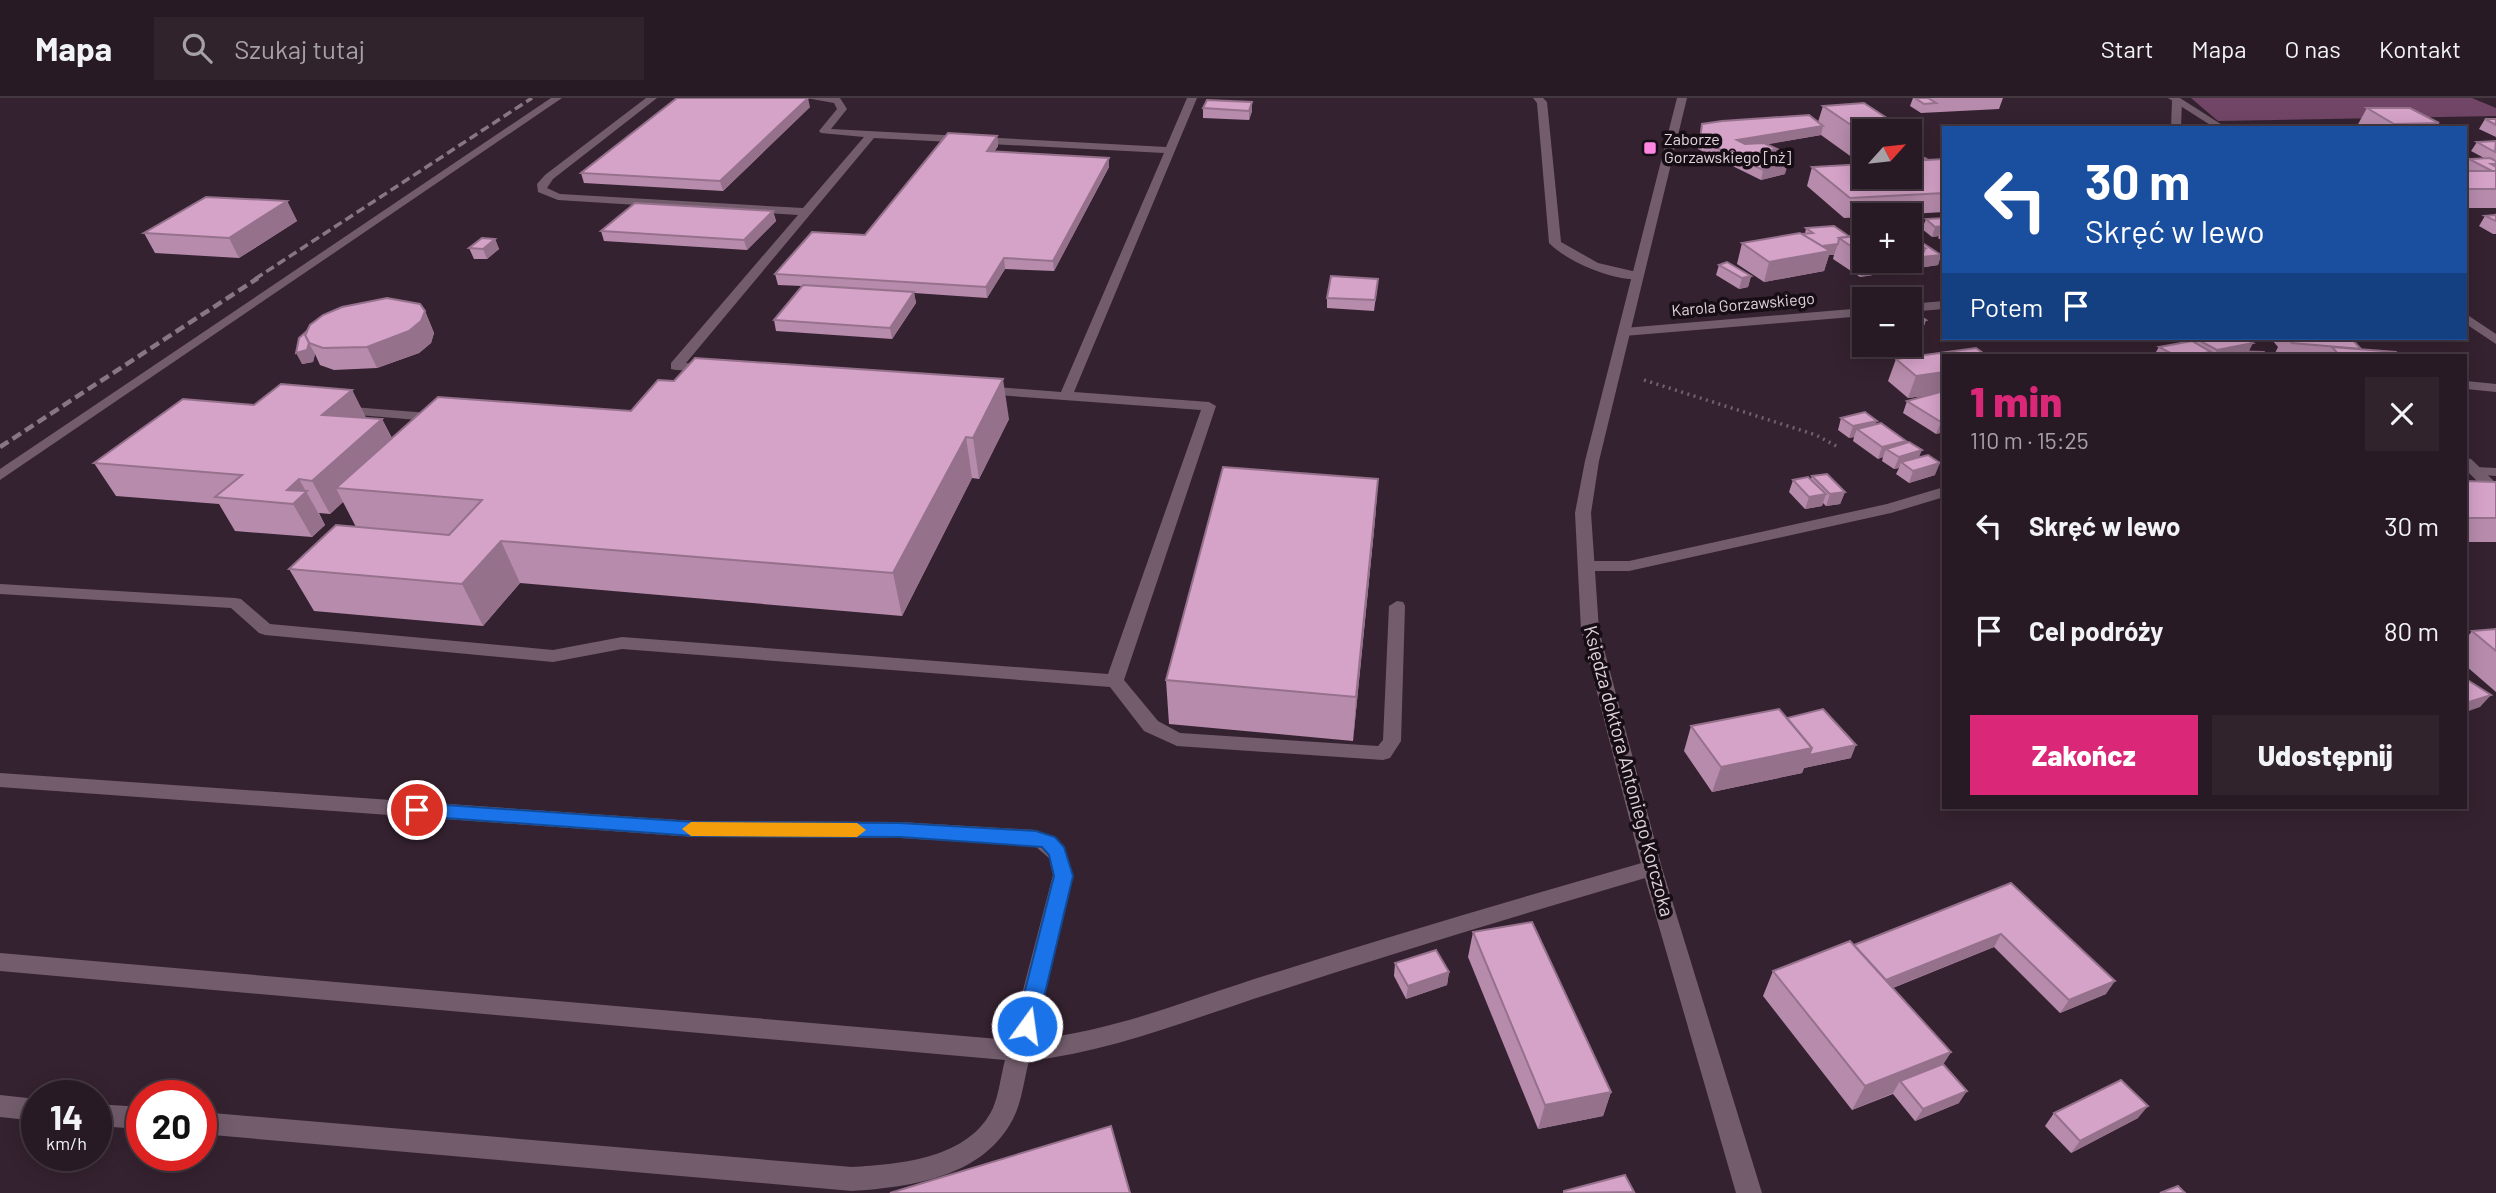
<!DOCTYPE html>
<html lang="pl">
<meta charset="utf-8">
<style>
:root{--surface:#281a24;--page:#30232c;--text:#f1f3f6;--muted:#a5a1a6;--line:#443841;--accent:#db2777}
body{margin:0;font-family:Barlow,sans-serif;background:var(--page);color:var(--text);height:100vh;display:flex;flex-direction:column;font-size:26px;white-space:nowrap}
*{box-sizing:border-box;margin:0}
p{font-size:23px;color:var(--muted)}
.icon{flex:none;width:38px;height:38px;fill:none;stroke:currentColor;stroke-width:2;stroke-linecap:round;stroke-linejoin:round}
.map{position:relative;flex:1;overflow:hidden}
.panel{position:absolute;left:1942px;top:256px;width:525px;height:455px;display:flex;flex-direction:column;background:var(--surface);border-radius:0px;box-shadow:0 4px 18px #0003,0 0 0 2px var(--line)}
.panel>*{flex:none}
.top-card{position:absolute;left:1942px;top:28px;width:525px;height:214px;border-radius:0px;box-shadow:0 4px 18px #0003,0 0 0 2px var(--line);background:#1a4fa0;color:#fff;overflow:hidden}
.needle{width:46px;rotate:63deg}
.tools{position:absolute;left:1852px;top:21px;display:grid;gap:14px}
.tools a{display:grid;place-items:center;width:70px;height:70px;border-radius:0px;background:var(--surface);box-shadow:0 4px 18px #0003,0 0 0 2px var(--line);font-size:35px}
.speed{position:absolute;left:21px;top:982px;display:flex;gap:14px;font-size:35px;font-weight:700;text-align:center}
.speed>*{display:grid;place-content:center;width:91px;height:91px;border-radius:50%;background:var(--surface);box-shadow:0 4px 18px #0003,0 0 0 2px var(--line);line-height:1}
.speed small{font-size:18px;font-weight:400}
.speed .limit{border:10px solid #d22;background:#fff;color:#111}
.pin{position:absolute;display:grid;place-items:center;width:60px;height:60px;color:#fff;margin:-30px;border:4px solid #fff;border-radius:50%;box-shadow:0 2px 7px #0007}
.me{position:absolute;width:77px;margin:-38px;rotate:14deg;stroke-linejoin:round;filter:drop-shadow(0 0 5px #0008)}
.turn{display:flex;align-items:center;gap:24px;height:147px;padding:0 28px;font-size:32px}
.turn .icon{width:91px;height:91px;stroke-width:2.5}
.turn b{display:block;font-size:49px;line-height:60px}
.then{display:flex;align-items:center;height:66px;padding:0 28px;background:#0003;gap:14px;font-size:26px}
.round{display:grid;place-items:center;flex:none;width:74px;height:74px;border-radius:0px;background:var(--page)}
.headline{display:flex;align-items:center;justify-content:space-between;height:119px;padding:0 28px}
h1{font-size:42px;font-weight:800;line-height:52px;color:var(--accent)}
.cta{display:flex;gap:14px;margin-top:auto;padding:14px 28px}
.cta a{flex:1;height:80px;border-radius:0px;background:var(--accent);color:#fff;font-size:28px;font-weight:800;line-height:80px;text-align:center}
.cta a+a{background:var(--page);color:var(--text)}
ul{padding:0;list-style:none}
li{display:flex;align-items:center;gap:21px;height:105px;padding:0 28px}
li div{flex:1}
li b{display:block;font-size:26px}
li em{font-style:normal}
header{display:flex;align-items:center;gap:42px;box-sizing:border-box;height:98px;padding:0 35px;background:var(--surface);border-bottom:2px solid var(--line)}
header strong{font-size:33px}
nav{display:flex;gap:38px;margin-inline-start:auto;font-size:24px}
.search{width:490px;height:63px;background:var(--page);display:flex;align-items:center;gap:18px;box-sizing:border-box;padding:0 24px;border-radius:0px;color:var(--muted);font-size:26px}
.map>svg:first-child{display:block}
</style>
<header>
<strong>Mapa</strong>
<div class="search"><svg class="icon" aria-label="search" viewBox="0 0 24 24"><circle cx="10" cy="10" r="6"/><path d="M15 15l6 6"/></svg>Szukaj tutaj</div>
<nav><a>Start</a><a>Mapa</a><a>O nas</a><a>Kontakt</a></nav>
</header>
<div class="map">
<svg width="2496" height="1095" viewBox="0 0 2496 1095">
<rect width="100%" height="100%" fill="#352230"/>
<path fill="#714566" d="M2191,0H2472L2496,10V18L2218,23Z"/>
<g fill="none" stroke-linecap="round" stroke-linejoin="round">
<path stroke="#72616d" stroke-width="3.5" stroke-dasharray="2 4.5" stroke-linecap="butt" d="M1644,282L1816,337L1838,349"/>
<g fill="#735d6d" fill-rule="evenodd">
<path d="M551,0H562L0,382V371Z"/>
<path d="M646,0H657L553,81L547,90L560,96L803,110L864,39L821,35L819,33L837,11L834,5L806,0H840L847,11L831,31L1166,49L1187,0H1197L1074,294L1209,304L1216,308L1124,582L1158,623L1180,635L1378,648L1383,642L1389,508L1397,503L1403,504L1405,508L1401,643L1390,660L1383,662L1177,648L1144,633L1110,589L622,551L553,564L265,537L259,535L231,510L0,496V486L235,500L241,501L270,526L553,552L622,539L1108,576L1201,312L983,296L976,292L983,288L1061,294L1164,55L874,40L686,265L716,268V274L676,272L671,271V265L798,117L558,102L538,94L537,86L545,77Z"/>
<path d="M1533,0H1543L1547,4L1561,144L1598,165L1641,175V181C1616,184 1567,164 1549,145L1537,5Z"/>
<path d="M2177,0L2182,3L2181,30H2171L2172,3Z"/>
<path d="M2466,283L2496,286V294L2466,291Z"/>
<path d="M340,308L441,316L448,320L441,324L335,315L333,312Z"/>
<path d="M2475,369L2496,370V378L2470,376V370Z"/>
<path d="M1944,389V399L1891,415L1629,473H1586L1578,468L1586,463H1629L1887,406Z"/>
<path d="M0,675L694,723L900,724L1036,732L1055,741L1063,748L1073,777L1034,941C1117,933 1195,899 1274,875C1400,835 1526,798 1652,762L1659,764L1662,770L1659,776L1652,778C1526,815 1400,853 1275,894C1193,920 1114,953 1029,963C1024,981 1022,1004 1013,1021C983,1079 912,1089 852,1093L201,1036V1014L852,1069C900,1066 969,1061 993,1010C999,996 1001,977 1005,962L0,873V855L1010,942L1053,777L1049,760L1035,748L900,740L694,739L0,689Z"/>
<path d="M0,997L37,1001V1023L0,1019Z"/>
<path d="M96,1006L142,1009V1031L96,1028Z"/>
</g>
<g fill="#735d6d" fill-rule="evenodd">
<path d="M2168,0H2180L2227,30H2215Z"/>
<path d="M1944,203V211L1909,214V206Z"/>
<path d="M1864,210V218L1624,238L1618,234L1624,230Z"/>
<path d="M2466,216L2496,236V246L2466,226Z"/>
<path d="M2466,360L2471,361L2496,385V399L2491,397L2466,372Z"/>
</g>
<path fill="#735d6d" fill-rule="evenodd" d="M1677,0H1687L1599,363L1591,415L1599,532L1662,770L1762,1095H1736L1642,770L1581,532L1575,415L1585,363Z"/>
<path stroke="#877782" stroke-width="3.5" stroke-dasharray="9 4.5" stroke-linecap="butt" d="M255,181L532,0"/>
<path stroke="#877782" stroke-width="4.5" stroke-dasharray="10 5" stroke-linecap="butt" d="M0,349L258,180"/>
</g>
<g fill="#b78bac">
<path d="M1913,0H2003L1999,11L1921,15L1910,8Z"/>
<path d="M1823,8L1902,30L1901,33H1864L1853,60L1821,37L1767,46L1785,76L1761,82L1698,51L1702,26L1818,24Z"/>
<path d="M810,9L723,93L584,85L581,75Z"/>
<path d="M1203,10L1252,13L1249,22L1203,20Z"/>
<path d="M2367,10L2439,25L2437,30H2359L2357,28Z"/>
<path d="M2485,21H2496V39L2479,31Z"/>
<path d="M997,38L998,48L994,54L1109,69L1054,173L1005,171L987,200L914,195L916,205L892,241L776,233L774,222L802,188L778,187L775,176L865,137Z"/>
<path d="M2496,43V110H2466V66L2469,61L2484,60L2471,53L2477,44Z"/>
<path d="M1944,61V114L1894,117H1864V119L1844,120L1807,88L1812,69Z"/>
<path d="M287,103L297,123L239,160L155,155L144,135Z"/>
<path d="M773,113L776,123L747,152L604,143L601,133Z"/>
<path d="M2496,115V136H2493L2479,128L2485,118L2495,117Z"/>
<path d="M1944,120V144L1938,140L1939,138L1932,139L1922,131L1926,121Z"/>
<path d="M1909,123L1913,126L1909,136L1941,157L1938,167L1860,179L1833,161L1834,157H1829L1824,173L1764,184L1737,166L1742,145L1805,136L1806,130L1850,139L1864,137V163H1909Z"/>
<path d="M495,141L499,151L487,161H474L469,150Z"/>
<path d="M1719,167L1751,178L1748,189L1739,191L1716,177Z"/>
<path d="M1377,191L1374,213L1327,210V200Z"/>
<path d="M425,213L434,235L431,245L419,255L377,270L334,272L320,267L315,256L313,264L302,266L299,240Z"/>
<path d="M1909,219L1926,222L1922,233L1909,236Z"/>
<path d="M2275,240H2351L2361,251L2399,257H2274L2278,249L2273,243Z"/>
<path d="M2198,242L2249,254L2266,257H2154L2159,249L2196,245Z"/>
<path d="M1944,257V334L1936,336L1903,315L1907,303L1931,297L1908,300L1888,283L1896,261Z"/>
<path d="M352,292L366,320L382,321L392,340L631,313L1009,321L979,381L972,380L902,518L520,485L483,528L314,513L289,471L356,429L343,404L330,416L319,415L325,427L312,439L235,433L219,406L116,398L94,365L254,307Z"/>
<path d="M1841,320L1875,327L1906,343L1905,345L1919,359L1935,377L1909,385L1896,376L1899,370L1894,371L1882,363L1883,359L1878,361L1853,343L1854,339L1849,340L1838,332Z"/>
<path d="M1812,378L1845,394L1840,406L1826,408L1823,405L1822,408L1805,411L1789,394L1793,382L1811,381Z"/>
<path d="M1378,381L1375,422L1353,643L1169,626L1166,582Z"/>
<path d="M2466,383L2496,384V444H2466Z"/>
<path d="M2496,531V594L2466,568V541L2472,533Z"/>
<path d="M1787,620L1851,660L1804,670L1802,675L1712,694L1684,653L1691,628Z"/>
<path d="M2011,785L2106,896L2060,915L1994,849L1893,890L1951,954L1943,966L1959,1005L1915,1023L1893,996L1852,1012L1763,898L1773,873L1854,847Z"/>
<path d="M1473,834L1611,994L1603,1018L1538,1031L1468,859Z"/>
<path d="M1395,865L1449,874L1447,887L1406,901L1394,878Z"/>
<path d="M2054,1015L2138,1020L2071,1055L2045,1028Z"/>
</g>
<g fill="#95718c">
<path d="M808,0L810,9L723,93L720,83Z"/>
<path d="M1252,4V13L1249,22V13Z"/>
<path d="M1823,28L1821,37L1735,52L1737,42Z"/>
<path d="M1902,30L1901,33H1864V59L1853,60L1860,33Z"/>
<path d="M997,38L998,48L988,63L987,53Z"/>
<path d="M1777,51L1774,60L1762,54Z"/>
<path d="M1109,60V69L1054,173L1053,163Z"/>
<path d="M1788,66L1785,76L1761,82L1763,72Z"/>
<path d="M287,103L297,123L239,160L229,140Z"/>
<path d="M773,113L776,123L747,152L744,142Z"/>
<path d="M1944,128V131L1942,130L1939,138L1932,139L1935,129Z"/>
<path d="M495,141L499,151L487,161L483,151Z"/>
<path d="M1838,146L1834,157H1829L1824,173L1764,184L1769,164L1807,149Z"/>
<path d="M1925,150L1918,170L1860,179L1865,163H1909V152Z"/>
<path d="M1941,157L1938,167L1919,170L1922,160Z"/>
<path d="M1004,160L1005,171L987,200L986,189Z"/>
<path d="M1751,178L1748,189L1739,191L1742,180Z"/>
<path d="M914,194L916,205L892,241L890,230Z"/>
<path d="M425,213L434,235L431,245L419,255L377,270L367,249Z"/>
<path d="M1926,222L1922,233L1909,236L1913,225Z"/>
<path d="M309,245L315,256L313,264L302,266L296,255Z"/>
<path d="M2253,245L2247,257L2228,253L2226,257H2214L2217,252Z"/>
<path d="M2211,254L2209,257H2190Z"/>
<path d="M1944,274V295L1908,300L1916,278Z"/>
<path d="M1003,281L1009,321L979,381L973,340Z"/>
<path d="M352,292L368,324L322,317Z"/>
<path d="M382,321L398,354L336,390L343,404L330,416L312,383Z"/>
<path d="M1877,323L1872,334L1857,331L1854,339L1849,340L1853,328Z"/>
<path d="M1944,323V334L1936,336L1941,324Z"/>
<path d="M966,339L972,380L902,518L893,475Z"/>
<path d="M1906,343L1901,355L1886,351L1883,359L1878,361L1882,349Z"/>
<path d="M1922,352L1917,364H1901L1899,370L1894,371L1899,359Z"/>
<path d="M1940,365L1935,377L1909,385L1913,373Z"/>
<path d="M299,381L325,427L312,439L293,406L287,392Z"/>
<path d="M1378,381L1375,422L1353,643L1356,599Z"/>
<path d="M1845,394L1840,406L1826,408L1830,396Z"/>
<path d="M1826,396L1822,408L1805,411L1809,399Z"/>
<path d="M501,443L520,485L483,528L462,486Z"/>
<path d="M2491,597L2480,609L2466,614V605Z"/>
<path d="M1856,647L1851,660L1804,670L1802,675L1712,694L1721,669L1812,650Z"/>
<path d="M2001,836L1994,849L1867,900L1874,888Z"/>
<path d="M1449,874L1447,887L1406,901L1408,888Z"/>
<path d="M2115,883L2106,896L2060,915L2069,902Z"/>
<path d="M1951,954L1936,978L1900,983L1893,995L1852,1012L1865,988Z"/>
<path d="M1967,993L1959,1005L1915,1023L1923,1011Z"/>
<path d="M1611,994L1603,1018L1538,1031L1545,1007Z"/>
<path d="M2148,1008L2138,1020L2071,1055L2080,1043Z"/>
</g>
<g fill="#d5a2c8" stroke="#95718c" stroke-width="2">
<path d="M677,0H808L720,83L581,75Z"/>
<path d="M1915,0H1928L1936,5L1924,6Z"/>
<path d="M1207,2L1252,4L1249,13L1203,10Z"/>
<path d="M1864,5L1902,30L1860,33L1823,8Z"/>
<path d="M2367,10H2410L2439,25L2394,26Z"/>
<path d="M1809,17L1823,28L1737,42L1745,46L1764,45L1777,51L1762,54L1788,66L1763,72L1700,42L1702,26L1722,23Z"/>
<path d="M2485,21H2496V27Z"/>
<path d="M948,35L997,38L987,53L1109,60L1053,163L1004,160L986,189L775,176L812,134L865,137Z"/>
<path d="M2496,43L2495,54L2477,44Z"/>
<path d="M1925,60L1928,62L1909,63V61Z"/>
<path d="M2490,60L2496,63V66H2491L2496,69V73H2492L2469,61Z"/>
<path d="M1944,61V95L1850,100L1812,69L1864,66V79H1909V63Z"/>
<rect x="2466" y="73" width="30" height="18"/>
<path d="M206,99L287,103L229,140L144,135Z"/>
<path d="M635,105L773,113L744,142L601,133Z"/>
<path d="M2495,117L2496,118V123L2485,118Z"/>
<path d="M1944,120V128L1935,129L1926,121Z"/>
<path d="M1834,128L1850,139L1839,140L1838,146L1822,148L1802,136L1813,135L1806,130Z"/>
<path d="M1800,135L1830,153L1769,164L1742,145Z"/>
<path d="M1909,136L1941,157L1922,159L1925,150L1909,140Z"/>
<path d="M1864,137V157L1839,140Z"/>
<path d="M482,140L495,141L483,151L469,150Z"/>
<path d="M1909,140L1925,150L1909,152Z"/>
<path d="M1727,164L1751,178L1742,180L1719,167Z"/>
<path d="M1331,178L1378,181L1375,202L1327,200Z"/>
<path d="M803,187L914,194L890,230L774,222Z"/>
<path d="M387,200L420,206L425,213L421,223L409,233L367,249L323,250L309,245L305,237L310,227L323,217L342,209Z"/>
<path d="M1917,216L1926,222L1913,225L1909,224V219Z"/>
<path d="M307,233L305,237L309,245L307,252L296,255L299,240Z"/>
<path d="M2208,240H2244L2253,245L2217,252L2198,242Z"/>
<path d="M2287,240H2351L2361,251L2292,245Z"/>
<path d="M2192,243L2211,254L2190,257H2174L2159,249Z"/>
<path d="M2332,249L2396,254L2399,257H2332L2331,256L2339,257Z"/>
<path d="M1976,250L1986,257H1944V274L1916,278L1896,261Z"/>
<path d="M2228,253L2264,254L2266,257H2233Z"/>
<path d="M695,260L1003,281L973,340L966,339L893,475L501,443L462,486L289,471L336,427L449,437L482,402L336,390L438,299L631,313L658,282L674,283Z"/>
<path d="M281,286L352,292L322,317L382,321L312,383L299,381L287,392L307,393L293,406L215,399L242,377L94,365L183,301L254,307Z"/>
<path d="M1944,293V323L1941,324L1907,303Z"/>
<path d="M1865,314L1877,323L1853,328L1841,320Z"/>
<path d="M1881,325L1906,343L1882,349L1857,331Z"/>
<path d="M1909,344L1922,352L1899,359L1886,351Z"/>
<path d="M1928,357L1940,365L1913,373L1901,364Z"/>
<path d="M1223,369L1378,381L1356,599L1166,582Z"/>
<path d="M1827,376L1845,394L1830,396L1812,378Z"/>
<path d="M1808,379L1826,396L1809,399L1793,382Z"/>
<path d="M2466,383L2496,384V420H2466Z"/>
<path d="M2496,531V553L2472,533Z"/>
<path d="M2466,581L2491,597L2466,605Z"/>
<path d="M1779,611L1812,650L1721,669L1691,628Z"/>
<path d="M1823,611L1856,647L1809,657L1812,650L1787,620Z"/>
<path d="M2011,785L2115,883L2069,902L2001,836L1886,882L1854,847Z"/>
<path d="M1532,824L1611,994L1545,1007L1473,834Z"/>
<path d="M1850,843L1951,954L1865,988L1773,873Z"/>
<path d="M1436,852L1449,874L1408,888L1395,865Z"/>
<path d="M1943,966L1967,993L1923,1011L1900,983Z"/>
<path d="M2121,982L2148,1008L2080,1043L2054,1015Z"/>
<path d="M1111,1028L1130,1095H890Z"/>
<path d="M1625,1077L1634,1094L1564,1095V1093Z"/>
<path d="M2178,1088L2185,1095H2160Z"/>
</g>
<path fill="#1a73e8" stroke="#114b97" stroke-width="2" d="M417,705L694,724L900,725L1036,733L1055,739L1064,749L1073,778L1037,928L1034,934L1027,937L1019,934L1016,928L1054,778L1049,757L1042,749L900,739L694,738L417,718L408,712Z"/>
<path fill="#f59e0b" d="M691,724L857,725L866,732L857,739L691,738L682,731Z"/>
<rect fill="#fd86e3" stroke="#170e15" stroke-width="2.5" x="1643" y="43" width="14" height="14" rx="3.5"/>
<g text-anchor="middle" stroke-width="7" stroke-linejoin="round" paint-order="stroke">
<g font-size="16" fill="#e0d3dc" stroke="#170e15" text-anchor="start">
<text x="1664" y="47">Zaborze<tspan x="1664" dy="18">Gorzawskiego [nż]</tspan></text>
</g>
<g font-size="16" fill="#e0d3dc" stroke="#170e15">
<text transform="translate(1743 206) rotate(-5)" y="6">Karola Gorzawskiego</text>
</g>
<g font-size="19" fill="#e0d3dc" stroke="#170e15">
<text transform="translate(1629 673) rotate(75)" y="7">Księdza doktora Antoniego Korczoka</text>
</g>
</g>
</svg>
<div class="tools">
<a><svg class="needle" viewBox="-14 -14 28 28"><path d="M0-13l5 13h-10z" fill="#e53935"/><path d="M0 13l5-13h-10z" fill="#a5a1a6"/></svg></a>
<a>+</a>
<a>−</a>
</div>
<div class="speed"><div>14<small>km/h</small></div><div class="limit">20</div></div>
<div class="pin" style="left:417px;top:712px;background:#d93025"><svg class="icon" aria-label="arrive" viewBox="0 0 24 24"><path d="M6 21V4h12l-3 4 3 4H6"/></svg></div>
<svg class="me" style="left:1027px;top:928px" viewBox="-20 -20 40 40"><circle r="17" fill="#1a73e8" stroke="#fff" stroke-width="3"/><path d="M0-11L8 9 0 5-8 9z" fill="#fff"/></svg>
<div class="top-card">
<div class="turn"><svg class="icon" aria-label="left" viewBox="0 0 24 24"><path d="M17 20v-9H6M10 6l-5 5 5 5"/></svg><div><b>30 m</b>Skręć w lewo</div></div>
<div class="then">Potem<svg class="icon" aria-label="arrive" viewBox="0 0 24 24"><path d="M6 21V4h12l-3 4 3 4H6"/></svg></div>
</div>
<section class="panel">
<div class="headline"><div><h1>1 min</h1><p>110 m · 15:25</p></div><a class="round"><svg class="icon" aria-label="close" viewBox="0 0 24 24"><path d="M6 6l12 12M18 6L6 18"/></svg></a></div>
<ul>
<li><svg class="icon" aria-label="left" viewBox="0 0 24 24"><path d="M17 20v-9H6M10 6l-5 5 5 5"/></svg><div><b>Skręć w lewo</b></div><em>30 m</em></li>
<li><svg class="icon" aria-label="arrive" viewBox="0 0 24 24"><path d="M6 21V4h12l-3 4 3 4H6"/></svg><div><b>Cel podróży</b></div><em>80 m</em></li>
</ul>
<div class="cta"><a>Zakończ</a><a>Udostępnij</a></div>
</section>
</div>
